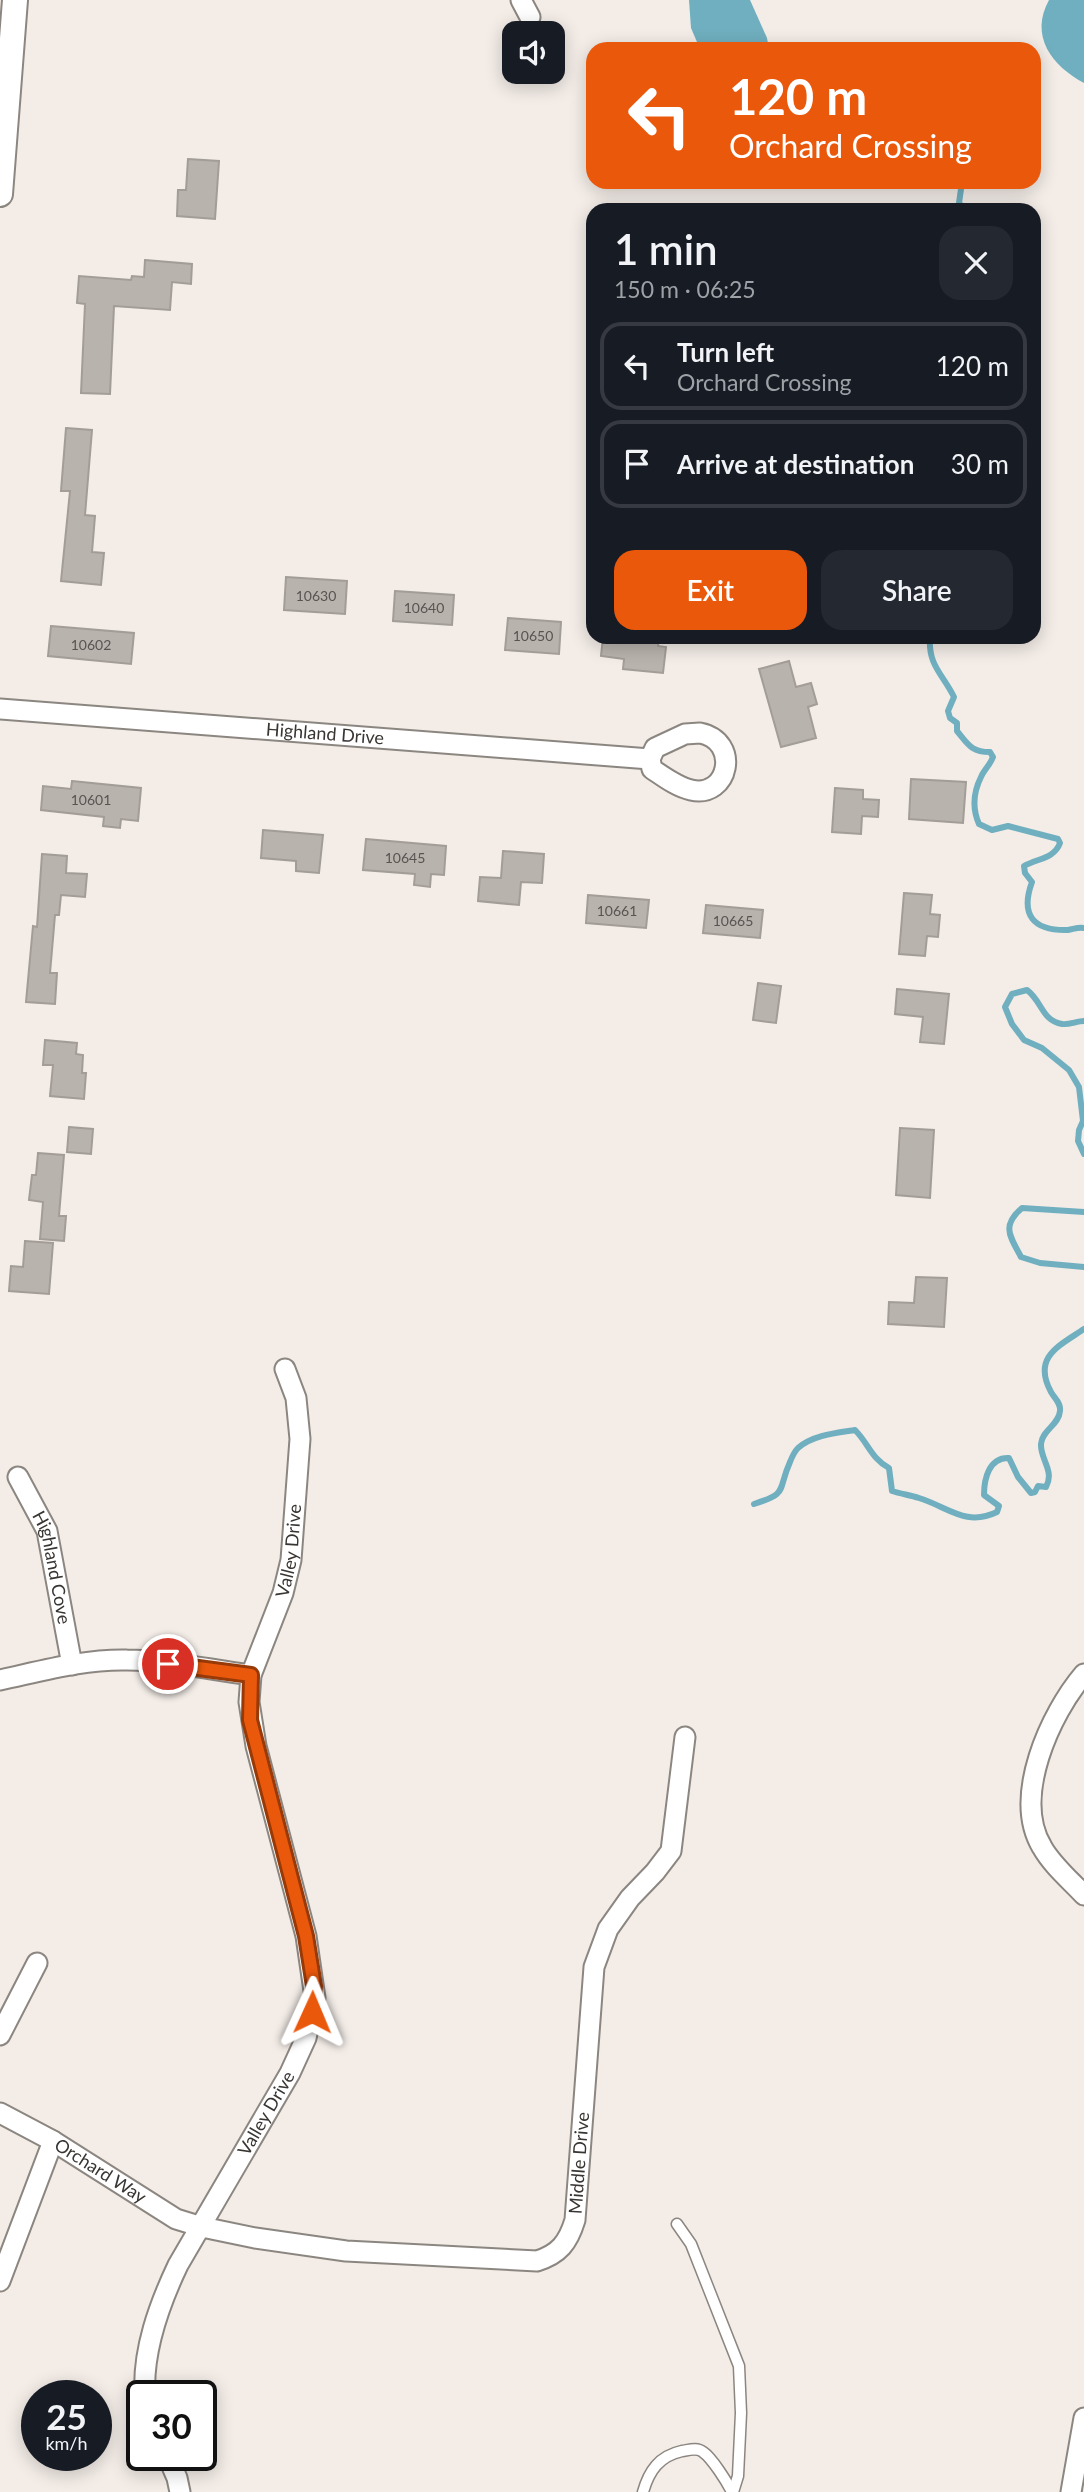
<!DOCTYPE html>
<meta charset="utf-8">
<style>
:root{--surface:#171b24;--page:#242831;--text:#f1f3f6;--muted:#9ea1a6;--line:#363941;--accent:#ea580c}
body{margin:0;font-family:Lato,sans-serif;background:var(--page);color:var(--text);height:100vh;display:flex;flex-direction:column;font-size:26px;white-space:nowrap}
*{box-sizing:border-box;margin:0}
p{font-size:23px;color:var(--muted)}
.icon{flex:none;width:38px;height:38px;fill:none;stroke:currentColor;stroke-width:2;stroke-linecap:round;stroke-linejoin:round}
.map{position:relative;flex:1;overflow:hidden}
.side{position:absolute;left:586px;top:203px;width:455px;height:441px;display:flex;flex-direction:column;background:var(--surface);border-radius:21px;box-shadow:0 4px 18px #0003}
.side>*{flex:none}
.guide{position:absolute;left:586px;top:42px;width:455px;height:147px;border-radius:21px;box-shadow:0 4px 18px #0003;background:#ea580c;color:#fff;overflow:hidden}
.buttons{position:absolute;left:502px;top:21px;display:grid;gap:14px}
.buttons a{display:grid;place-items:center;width:63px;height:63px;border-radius:14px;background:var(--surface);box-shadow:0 4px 18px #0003;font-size:35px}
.speed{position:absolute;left:21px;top:2380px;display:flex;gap:14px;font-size:35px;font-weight:700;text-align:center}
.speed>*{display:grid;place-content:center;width:91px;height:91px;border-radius:50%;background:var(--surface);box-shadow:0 4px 18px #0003;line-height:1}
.speed small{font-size:18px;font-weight:400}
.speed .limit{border:4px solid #111;border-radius:10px;background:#fff;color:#111}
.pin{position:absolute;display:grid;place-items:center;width:60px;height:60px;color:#fff;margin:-30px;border:4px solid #fff;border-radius:50%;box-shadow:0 2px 7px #0007}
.me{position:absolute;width:77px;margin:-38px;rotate:1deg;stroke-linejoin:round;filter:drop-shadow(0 0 5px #0008)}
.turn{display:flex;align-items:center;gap:24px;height:147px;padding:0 28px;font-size:32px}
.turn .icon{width:91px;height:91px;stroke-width:2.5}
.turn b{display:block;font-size:49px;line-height:60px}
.round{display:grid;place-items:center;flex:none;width:74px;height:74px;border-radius:21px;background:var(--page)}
.overview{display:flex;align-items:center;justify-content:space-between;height:119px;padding:0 28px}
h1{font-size:42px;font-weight:600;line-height:52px}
.button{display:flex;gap:14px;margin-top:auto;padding:14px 28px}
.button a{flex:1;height:80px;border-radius:21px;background:var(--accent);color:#fff;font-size:28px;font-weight:600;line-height:80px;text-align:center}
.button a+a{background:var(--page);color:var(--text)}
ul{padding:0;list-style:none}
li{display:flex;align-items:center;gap:21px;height:88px;margin:0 14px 10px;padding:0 14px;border:4px solid var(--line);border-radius:21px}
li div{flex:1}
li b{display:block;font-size:26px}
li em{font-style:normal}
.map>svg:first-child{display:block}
</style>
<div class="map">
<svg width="1084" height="2492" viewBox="0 0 1084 2492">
<rect width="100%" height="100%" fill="#f3ece7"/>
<g fill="#70afbf">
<path d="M689,0H750L767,38L769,49H700L691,28Z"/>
<path d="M1049,0H1084V83C1052,66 1029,36 1049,0Z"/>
</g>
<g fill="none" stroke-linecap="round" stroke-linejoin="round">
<g stroke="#70afbf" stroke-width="6">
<path d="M962,182L959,203L966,210"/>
<path d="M930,637C928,666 943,674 954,697L948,711L950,718L957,723V731C968,744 971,752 990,752L993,757C990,765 984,770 981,777C973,793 972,808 979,824L992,830L1008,826L1058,839L1060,843C1054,859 1038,858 1024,866L1025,873L1032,882C1020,915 1033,931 1068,930C1074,929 1078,927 1084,928"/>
<path d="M1084,1021C1077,1021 1069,1025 1062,1024C1042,1021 1042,1001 1027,990L1012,994L1005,1007L1012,1024L1024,1040L1042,1048L1069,1070L1079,1087L1083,1121L1079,1130L1078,1141L1084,1154"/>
<path d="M1084,1212L1022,1208C1001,1226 1010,1236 1021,1257L1040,1263L1084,1267"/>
<path d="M754,1504C789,1493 777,1491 790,1462C792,1457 794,1452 798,1448C813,1435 836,1433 855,1430C869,1444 870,1457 889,1468L892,1491C901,1494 910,1495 919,1498C948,1507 966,1527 997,1512L999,1506L984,1495C984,1479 989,1457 1009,1458L1018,1477L1031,1493L1035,1492L1038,1486L1046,1487C1055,1471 1040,1459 1041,1444C1042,1430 1059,1425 1060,1411C1061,1403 1055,1399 1051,1392C1032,1357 1059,1346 1084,1329"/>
</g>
</g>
<g fill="#b9b3ad" stroke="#a39d97" stroke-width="2">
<path d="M188,159L219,161L215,219L177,216L178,190H186Z"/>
<path d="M145,260L192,264L191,284L172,282L170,310L114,306L110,394L81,393L85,304L77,303L79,276L131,280L132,276L144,277Z"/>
<path d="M66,428L92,430L85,515L95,516L92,552L104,553L101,585L61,581L70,491H61Z"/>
<path d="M286,577L347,581L345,614L284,610Z"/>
<path d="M395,591L454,595L452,625L393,621Z"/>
<path d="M508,618L561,622L559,654L505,650Z"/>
<path d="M51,626L134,633L131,664L48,656Z"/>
<path d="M603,637H659L658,646L666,647L663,673L623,669L624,659L601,656Z"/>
<path d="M789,661L796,687L811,683L817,704L808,707L816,738L781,747L759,669Z"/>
<path d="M911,779L966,782L963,823L909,819Z"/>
<path d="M72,781L141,788L138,821L121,819L120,828L103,826L104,817L41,810L43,786L71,789Z"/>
<path d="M835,788L863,790V799L879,800L878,817L862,816L861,834L832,832Z"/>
<path d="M263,830L323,835L319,873L296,871V861L261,858Z"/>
<path d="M366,839L446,846L444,875L431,874L430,887L414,885L415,874L363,870Z"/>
<path d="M503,851L544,854L542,883L521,882L519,905L478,901L480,877L501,878Z"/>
<path d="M42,854L67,856L66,873L87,874L85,897L61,895L59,915H55L50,973H57L55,1004L26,1002L33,926L37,927Z"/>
<path d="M904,893L932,895L930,914L940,915L938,937L927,936L925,956L899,954Z"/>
<path d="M588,895L649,900L646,928L586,923Z"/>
<path d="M706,905L763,910L760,938L703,933Z"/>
<path d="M758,983L781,986L776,1023L753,1020Z"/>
<path d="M897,989L949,994L944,1044L920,1042L923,1017L895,1014Z"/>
<path d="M45,1040L77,1043L76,1054L83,1055L82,1073H86L84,1099L50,1096L53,1065H43Z"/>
<path d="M69,1127L93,1129L91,1154L67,1152Z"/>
<path d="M900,1128L934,1130L930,1198L896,1195Z"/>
<path d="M38,1153L64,1155L59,1216H66L64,1241L40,1239L43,1202L29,1200L32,1175H36Z"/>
<path d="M25,1241L53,1243L49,1294L9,1291L11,1266L23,1267Z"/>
<path d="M916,1277L947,1278L944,1327L888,1324L889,1302L914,1303Z"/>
</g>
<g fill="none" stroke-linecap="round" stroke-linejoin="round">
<g stroke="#8c8681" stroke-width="13">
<g id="service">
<path d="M677,2224L691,2244L739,2366L741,2413L738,2476L733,2492"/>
<path d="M643,2492C649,2471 659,2456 682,2451C689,2450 697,2447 703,2452C712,2458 727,2482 732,2492"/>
</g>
</g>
<g stroke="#8c8681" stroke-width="23">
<g id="minor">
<path d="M521,0L530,17"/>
<path id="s1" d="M0,709L650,759"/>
<path d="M700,733C741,741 729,799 691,790C677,787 664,777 652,769L650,759L655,748L685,734Z"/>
<path id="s2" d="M18,1477L47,1531L72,1665"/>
<path d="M1084,1674C1050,1714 1012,1797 1042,1847C1052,1865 1070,1880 1084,1895"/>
<path d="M0,1680C42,1671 84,1659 127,1660C169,1660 210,1670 251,1675"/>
<path d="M0,2035L37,1963"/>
<path id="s3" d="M0,2113L53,2141L176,2219L202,2227L255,2238L346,2251L537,2261C559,2254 568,2243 575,2220L594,1967L608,1929L630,1898L655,1872L671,1851L685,1737"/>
<path d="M0,2281L53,2141"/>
<path id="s4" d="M145,2396C142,2351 159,2305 178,2265L290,2073L306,2038L315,1998L306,1936L256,1746L249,1702L251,1675L283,1593L291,1560L300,1439L296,1398L285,1369"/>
<path d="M167,2455L177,2478L180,2492"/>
<path d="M1071,2492L1084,2418"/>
</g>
</g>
<g stroke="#8c8681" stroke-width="28">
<path id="tertiary" d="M0,194L15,0"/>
</g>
<use href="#service" stroke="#fff" stroke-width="10"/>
<use href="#minor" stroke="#fff" stroke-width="19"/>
<use href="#tertiary" stroke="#fff" stroke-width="24"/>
</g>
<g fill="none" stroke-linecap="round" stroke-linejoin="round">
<g stroke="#983908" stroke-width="18">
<path id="route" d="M168,1664L251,1675L250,1720L306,1936L314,1986L312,2012"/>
</g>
<use href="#route" stroke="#ea580c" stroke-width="12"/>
</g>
<g text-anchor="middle" stroke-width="5" stroke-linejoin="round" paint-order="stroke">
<g font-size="14" fill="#585452">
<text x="316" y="601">10630</text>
<text x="424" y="613">10640</text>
<text x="533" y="641">10650</text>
<text x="91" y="650">10602</text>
<text x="91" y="805">10601</text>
<text x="405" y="863">10645</text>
<text x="617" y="916">10661</text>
<text x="733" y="926">10665</text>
</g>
<g font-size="18" fill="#383533" stroke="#fefaf7">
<text dy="6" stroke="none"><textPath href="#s1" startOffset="326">Highland Drive</textPath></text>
<text dy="6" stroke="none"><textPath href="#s4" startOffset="900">Valley Drive</textPath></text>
<text dy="6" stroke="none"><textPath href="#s2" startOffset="98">Highland Cove</textPath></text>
<text dy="6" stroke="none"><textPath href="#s4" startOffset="312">Valley Drive</textPath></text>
<text dy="6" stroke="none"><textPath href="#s3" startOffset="686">Middle Drive</textPath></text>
<text dy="6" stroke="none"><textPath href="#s3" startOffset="116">Orchard Way</textPath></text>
</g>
</g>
</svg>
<div class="buttons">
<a><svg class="icon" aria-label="sound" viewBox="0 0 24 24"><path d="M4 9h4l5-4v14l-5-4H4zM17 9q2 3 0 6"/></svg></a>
</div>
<div class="speed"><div>25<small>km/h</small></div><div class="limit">30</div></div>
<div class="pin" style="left:168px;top:1664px;background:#d93025"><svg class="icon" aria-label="arrive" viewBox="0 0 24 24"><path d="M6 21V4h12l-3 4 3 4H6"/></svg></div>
<svg class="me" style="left:312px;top:2012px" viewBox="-20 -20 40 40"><path d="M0-17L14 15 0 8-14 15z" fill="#ea580c" stroke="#fff" stroke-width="4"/></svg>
<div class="guide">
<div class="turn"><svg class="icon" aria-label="left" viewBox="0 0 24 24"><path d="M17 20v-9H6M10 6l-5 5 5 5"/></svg><div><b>120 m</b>Orchard Crossing</div></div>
</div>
<section class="side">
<div class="overview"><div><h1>1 min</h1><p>150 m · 06:25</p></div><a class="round"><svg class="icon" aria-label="close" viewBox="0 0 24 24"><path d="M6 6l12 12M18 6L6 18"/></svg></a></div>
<ul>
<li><svg class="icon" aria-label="left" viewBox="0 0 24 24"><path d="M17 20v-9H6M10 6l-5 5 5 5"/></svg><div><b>Turn left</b><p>Orchard Crossing</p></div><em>120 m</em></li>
<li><svg class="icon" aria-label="arrive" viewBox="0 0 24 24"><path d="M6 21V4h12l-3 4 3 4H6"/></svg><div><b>Arrive at destination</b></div><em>30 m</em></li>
</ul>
<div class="button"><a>Exit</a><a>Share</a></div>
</section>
</div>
